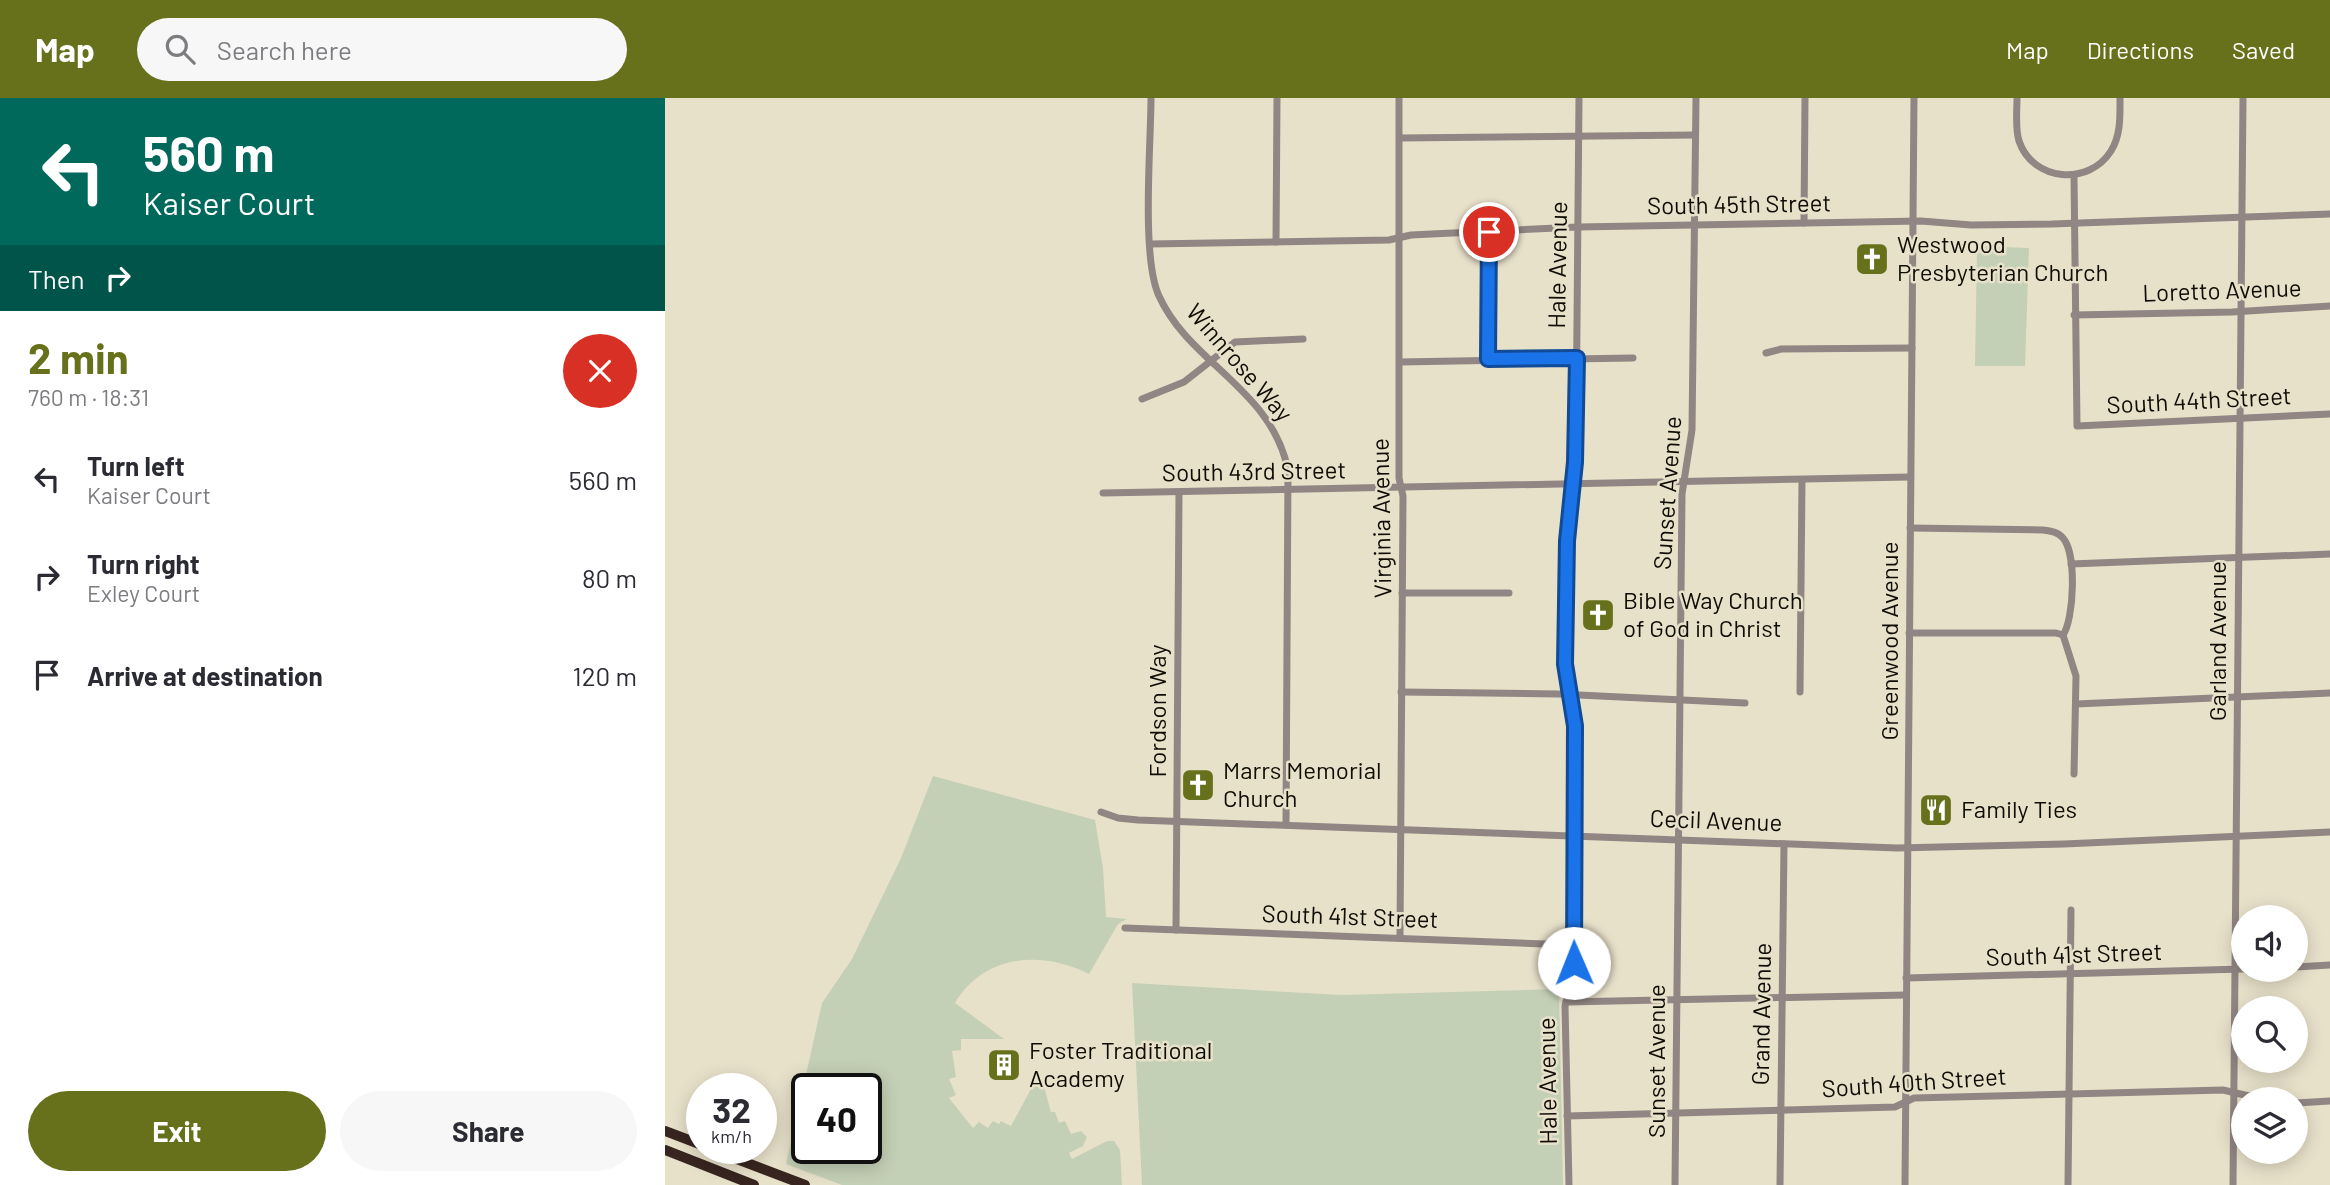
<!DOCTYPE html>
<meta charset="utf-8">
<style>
:root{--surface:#fff;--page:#f7f7f7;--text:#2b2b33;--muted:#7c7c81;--accent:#67711b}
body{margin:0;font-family:Barlow,sans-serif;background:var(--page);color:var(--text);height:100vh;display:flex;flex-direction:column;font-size:26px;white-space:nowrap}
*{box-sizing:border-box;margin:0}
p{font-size:23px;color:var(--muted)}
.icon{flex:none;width:38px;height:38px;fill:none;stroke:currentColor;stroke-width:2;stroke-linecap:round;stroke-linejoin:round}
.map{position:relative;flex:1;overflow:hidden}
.drawer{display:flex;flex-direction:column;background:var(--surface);width:665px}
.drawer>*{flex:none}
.guide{background:#00695c;color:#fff;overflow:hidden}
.fabs{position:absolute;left:1566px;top:807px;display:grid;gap:14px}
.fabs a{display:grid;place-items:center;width:77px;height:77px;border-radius:50%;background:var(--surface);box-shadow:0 4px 18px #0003;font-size:35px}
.speed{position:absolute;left:21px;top:975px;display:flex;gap:14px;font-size:35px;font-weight:700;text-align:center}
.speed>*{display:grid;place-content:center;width:91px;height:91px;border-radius:50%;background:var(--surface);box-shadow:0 4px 18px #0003;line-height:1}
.speed small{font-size:18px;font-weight:400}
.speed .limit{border:4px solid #111;border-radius:10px;background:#fff;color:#111}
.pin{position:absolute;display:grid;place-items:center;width:60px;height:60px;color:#fff;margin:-30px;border:4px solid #fff;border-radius:50%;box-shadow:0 2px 7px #0007}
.me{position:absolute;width:77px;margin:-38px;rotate:359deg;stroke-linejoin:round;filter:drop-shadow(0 0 5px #0008)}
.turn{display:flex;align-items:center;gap:24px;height:147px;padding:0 28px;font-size:32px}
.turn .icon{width:91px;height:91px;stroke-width:2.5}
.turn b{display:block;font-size:49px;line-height:60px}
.then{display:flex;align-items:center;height:66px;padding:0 28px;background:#0003;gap:14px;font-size:26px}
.round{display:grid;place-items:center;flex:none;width:74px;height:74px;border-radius:37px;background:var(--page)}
.head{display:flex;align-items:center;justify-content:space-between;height:119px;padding:0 28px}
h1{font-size:42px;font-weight:700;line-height:52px;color:var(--accent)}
.primary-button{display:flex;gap:14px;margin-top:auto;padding:14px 28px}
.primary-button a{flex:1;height:80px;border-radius:42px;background:var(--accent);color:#fff;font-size:28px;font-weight:700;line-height:80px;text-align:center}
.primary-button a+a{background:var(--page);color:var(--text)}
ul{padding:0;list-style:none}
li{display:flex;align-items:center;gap:21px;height:98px;padding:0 28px}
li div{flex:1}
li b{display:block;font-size:26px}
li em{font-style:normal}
header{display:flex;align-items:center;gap:42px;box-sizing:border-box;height:98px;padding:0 35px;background:var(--accent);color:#fff}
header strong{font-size:33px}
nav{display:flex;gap:38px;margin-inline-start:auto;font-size:24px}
.search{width:490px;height:63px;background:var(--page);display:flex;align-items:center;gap:18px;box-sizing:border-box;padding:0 24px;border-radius:38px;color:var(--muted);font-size:26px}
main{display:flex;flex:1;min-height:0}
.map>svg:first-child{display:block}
</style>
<header>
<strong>Map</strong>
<div class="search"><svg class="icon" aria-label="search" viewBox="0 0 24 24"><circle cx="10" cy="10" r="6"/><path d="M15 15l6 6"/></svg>Search here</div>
<nav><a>Map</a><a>Directions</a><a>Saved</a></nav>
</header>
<main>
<section class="drawer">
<div class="guide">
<div class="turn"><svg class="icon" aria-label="left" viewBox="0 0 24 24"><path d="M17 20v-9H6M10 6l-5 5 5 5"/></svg><div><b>560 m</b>Kaiser Court</div></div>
<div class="then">Then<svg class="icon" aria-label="right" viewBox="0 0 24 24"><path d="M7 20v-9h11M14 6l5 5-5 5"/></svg></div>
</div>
<div class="head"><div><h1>2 min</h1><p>760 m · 18:31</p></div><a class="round" style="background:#d93025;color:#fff"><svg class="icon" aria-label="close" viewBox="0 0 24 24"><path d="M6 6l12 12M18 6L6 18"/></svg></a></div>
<ul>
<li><svg class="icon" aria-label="left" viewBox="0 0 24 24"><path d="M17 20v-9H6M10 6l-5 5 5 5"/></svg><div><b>Turn left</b><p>Kaiser Court</p></div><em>560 m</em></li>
<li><svg class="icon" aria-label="right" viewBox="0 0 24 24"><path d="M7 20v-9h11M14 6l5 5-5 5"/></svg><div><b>Turn right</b><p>Exley Court</p></div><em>80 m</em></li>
<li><svg class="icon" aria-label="arrive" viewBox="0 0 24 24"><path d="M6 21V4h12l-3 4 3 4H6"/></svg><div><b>Arrive at destination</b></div><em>120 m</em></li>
</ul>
<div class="primary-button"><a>Exit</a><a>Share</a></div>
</section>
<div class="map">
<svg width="1665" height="1087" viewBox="0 0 1665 1087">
<rect width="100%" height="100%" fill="#e8e1ca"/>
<g fill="#c4d0b5" fill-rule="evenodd">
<path d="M1312,148L1364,150L1360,268H1310Z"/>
<path d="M268,678L430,722L438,770L441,819L462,821L453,826L424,876C377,852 319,856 290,905L339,941H296V952L287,953L291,979L284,981L291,997L284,1000L308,1030L314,1024L323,1030L328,1023L334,1026L336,1023L346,1028L367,989H379L386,1014H390L394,1025L400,1023L406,1036L416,1033L422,1039L418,1048L404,1055L407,1061L442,1043H449L455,1052L457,1087H177L121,1066L157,905L187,861L236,760ZM201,990V1050H142V990Z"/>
<path d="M467,885L676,897L894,891L898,1087H477Z"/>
</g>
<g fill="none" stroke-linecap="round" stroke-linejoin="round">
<g stroke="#918683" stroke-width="7">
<path d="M486,0C486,47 476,159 494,198C524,265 607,291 623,372L621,726"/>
<path d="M734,0V380L738,398L735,840"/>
<path d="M1352,0C1352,14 1350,30 1354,43C1368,84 1424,88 1446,53C1456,37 1455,18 1455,0"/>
<path d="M735,40L1030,37"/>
<path d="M1409,78L1412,328L1665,316"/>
<path d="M1139,125L1140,0"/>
<path d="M611,144L612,0"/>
<path d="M485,146L724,142L746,137L913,129L1256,123L1306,127L1387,126L1665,116"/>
<path d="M1409,217L1567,214L1665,208"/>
<path d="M1101,255L1116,251L1247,250"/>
<path d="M823,261L824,134"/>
<path d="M735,264L968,260"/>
<path d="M477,301L519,284L570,244L638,241"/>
<path d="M438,395L1245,379"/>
<path d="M1245,430L1378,432C1386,433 1393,434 1398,440C1412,456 1409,521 1398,537L1411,578L1409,676"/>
<path d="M1406,466L1665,456"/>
<path d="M737,495H844"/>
<path d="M1244,535H1391L1398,537"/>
<path d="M736,594L893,596L1080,605"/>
<path d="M1135,594L1137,382"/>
<path d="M1411,606L1665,595"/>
<path d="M436,714L453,720L473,722L1232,750L1399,746L1665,734"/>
<path d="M460,830L908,847"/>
<path d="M511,832L514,395"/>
<path d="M1631,869L1665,867"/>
<path d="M1241,880L1578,871"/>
<path d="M901,904L1241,897"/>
<path d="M1631,1005L1665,1003"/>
<path d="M902,1018L1230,1009L1249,1000L1558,992L1597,1001"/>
<path d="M904,1087L900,908L909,875L910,628L900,566L902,443L911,336L914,0"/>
<path d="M1010,1087L1017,396L1027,332L1031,0"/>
<path d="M1115,1087L1119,746"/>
<path d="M1240,1087L1249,0"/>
<path d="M1403,1087L1406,812"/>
<path d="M1568,1087L1578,0"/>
</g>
<g stroke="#38251f" stroke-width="10">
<path d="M0,1033L37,1047"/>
<path d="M43,1050L140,1087"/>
<path d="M0,1052L89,1087"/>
</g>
</g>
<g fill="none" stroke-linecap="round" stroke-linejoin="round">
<g stroke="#114b97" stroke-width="18">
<path id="route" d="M824,134L823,261L912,260L910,364L902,443L900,566L910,628L909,865"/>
</g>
<use href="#route" stroke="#1a73e8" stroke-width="12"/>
</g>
<defs>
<g id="church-square" transform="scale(1.75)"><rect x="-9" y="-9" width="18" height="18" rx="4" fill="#67711b" stroke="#e8e1ca"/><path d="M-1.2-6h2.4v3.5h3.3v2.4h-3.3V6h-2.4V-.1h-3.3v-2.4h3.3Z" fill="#fff"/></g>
<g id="restaurant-square" transform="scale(1.75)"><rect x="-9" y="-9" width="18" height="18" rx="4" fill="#67711b" stroke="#e8e1ca"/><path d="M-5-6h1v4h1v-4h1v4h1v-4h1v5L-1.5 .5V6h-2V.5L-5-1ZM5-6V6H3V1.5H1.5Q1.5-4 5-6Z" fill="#fff"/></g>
<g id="building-square" transform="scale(1.75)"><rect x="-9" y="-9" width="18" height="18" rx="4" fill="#67711b" stroke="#e8e1ca"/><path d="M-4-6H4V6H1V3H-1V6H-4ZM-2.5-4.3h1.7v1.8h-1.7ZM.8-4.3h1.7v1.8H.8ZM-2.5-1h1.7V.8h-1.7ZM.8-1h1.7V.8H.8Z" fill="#fff"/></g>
</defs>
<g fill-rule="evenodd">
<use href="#church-square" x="1207" y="161"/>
<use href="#church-square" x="933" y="517"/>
<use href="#church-square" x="533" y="687"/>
<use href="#restaurant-square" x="1271" y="712"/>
<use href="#building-square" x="339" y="967"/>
</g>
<g text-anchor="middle" stroke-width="5" stroke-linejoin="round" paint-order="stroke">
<g font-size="24" fill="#0e0c05" stroke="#e8e1ca">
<text transform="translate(1074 107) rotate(-1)" y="8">South 45th Street</text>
<text transform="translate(893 167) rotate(-89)" y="8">Hale Avenue</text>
<text transform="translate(1557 193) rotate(-2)" y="8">Loretto Avenue</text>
<text transform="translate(574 265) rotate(49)" y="8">Winnrose Way</text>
<text transform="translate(1534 303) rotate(-3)" y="8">South 44th Street</text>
<text transform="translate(589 374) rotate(-1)" y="8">South 43rd Street</text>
<text transform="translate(1003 395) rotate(-86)" y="8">Sunset Avenue</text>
<text transform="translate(717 420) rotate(-91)" y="8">Virginia Avenue</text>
<text transform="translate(1225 543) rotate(-90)" y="8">Greenwood Avenue</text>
<text transform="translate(1553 543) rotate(-90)" y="8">Garland Avenue</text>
<text transform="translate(493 613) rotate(-90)" y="8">Fordson Way</text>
<text transform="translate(1051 723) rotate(2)" y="8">Cecil Avenue</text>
<text transform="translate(685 819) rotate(2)" y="8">South 41st Street</text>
<text transform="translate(1409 857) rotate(-2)" y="8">South 41st Street</text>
<text transform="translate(1097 916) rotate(-89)" y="8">Grand Avenue</text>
<text transform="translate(992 963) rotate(-90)" y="8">Sunset Avenue</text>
<text transform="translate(883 983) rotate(-91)" y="8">Hale Avenue</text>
<text transform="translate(1249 985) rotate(-4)" y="8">South 40th Street</text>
</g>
<g font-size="24" fill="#0e0c05" stroke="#e8e1ca" text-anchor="start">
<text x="1232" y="155">Westwood<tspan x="1232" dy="28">Presbyterian Church</tspan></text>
<text x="958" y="511">Bible Way Church<tspan x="958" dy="28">of God in Christ</tspan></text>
<text x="558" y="681">Marrs Memorial<tspan x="558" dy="28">Church</tspan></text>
<text x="1296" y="720">Family Ties</text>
<text x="364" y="961">Foster Traditional<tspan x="364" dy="28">Academy</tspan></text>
</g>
</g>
</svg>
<div class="fabs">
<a><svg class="icon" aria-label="sound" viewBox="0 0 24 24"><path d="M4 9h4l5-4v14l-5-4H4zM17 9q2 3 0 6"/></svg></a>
<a><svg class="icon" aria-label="search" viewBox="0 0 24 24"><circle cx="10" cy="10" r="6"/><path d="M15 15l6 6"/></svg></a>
<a><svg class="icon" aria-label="layers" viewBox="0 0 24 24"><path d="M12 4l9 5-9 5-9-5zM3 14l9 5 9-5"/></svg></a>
</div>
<div class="speed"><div>32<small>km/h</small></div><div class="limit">40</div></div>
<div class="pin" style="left:824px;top:134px;background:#d93025"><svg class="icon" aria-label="arrive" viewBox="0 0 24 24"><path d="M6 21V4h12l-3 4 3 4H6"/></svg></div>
<svg class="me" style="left:909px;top:865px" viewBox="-20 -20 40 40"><circle r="19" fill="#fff"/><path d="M0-13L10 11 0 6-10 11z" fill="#1a73e8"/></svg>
</div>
</main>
